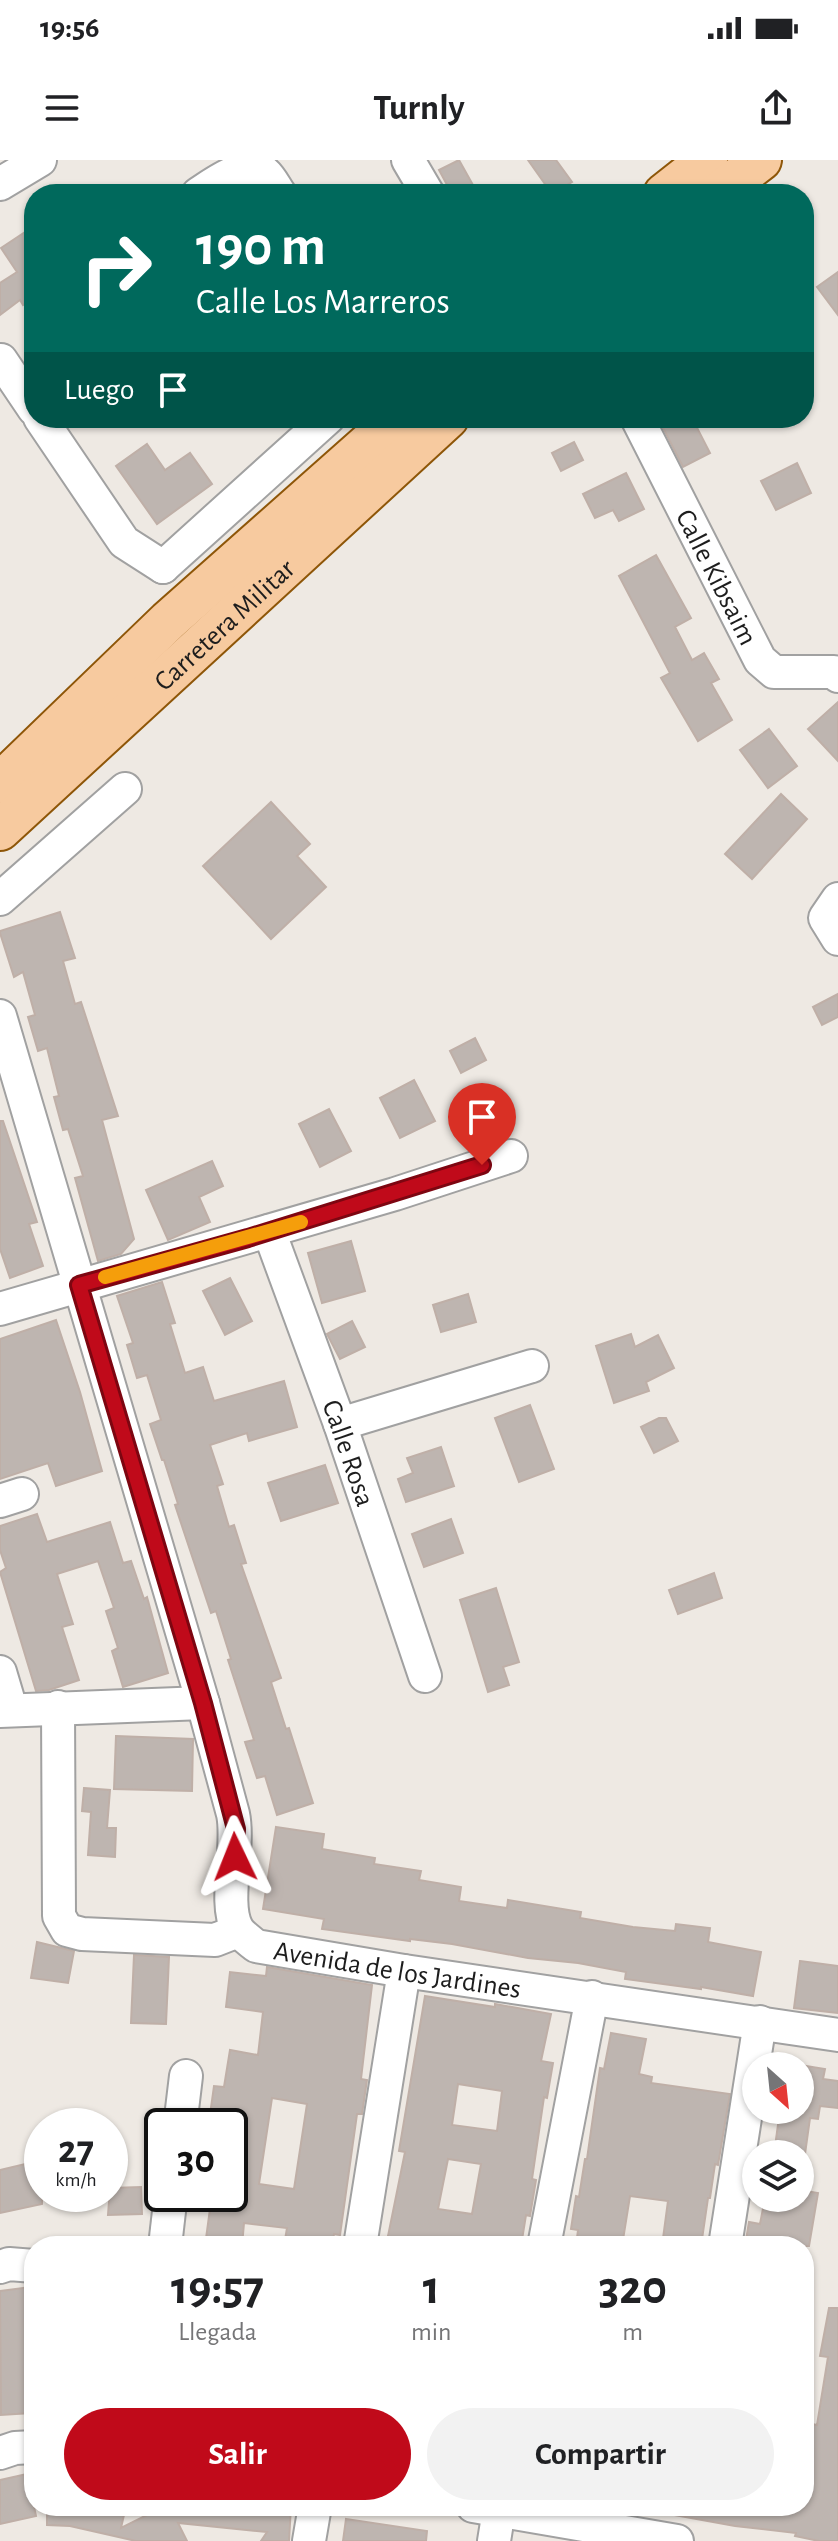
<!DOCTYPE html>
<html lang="es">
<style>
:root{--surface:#fff;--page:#f2f2f2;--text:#202124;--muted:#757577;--accent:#c00a1a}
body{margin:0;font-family:"Alegreya Sans",sans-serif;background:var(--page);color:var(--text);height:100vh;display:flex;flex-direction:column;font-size:30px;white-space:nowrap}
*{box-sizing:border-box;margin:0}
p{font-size:26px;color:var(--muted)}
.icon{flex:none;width:44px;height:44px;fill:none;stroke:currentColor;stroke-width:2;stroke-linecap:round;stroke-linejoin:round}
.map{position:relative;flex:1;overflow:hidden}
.side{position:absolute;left:24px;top:2076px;width:790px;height:280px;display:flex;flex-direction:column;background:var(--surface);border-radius:32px;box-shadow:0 2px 6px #0004}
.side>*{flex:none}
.hud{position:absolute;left:24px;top:24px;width:790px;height:244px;border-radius:32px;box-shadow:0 2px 6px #0004;background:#00695c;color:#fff;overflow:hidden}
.needle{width:52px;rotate:153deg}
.fabs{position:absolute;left:742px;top:1892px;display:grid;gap:16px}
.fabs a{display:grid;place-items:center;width:72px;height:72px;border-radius:50%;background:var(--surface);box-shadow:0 2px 6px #0004;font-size:40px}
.speed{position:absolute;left:24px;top:1948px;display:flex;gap:16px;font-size:40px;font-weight:700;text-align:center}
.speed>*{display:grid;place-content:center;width:104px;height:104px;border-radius:50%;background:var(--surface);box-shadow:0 2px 6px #0004;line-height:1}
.speed small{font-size:20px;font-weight:400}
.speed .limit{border:4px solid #111;border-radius:12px;background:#fff;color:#111}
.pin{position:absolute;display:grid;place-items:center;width:68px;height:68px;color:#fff;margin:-82px -34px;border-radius:50% 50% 50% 0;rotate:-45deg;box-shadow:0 0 8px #0007}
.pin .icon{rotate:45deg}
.me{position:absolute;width:88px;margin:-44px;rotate:358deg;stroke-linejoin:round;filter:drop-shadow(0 0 6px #0008)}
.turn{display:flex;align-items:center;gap:28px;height:168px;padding:0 40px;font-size:36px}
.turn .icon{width:104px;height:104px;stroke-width:2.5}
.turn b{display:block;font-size:56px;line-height:68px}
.then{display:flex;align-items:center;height:76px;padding:0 40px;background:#0003;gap:16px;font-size:30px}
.eta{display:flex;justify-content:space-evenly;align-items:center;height:136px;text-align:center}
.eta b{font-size:48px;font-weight:700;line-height:56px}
.primary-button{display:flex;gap:16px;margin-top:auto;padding:16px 40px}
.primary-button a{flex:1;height:92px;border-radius:48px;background:var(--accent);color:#fff;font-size:32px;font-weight:700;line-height:92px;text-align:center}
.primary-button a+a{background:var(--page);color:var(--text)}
.status{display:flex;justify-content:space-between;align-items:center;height:56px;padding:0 40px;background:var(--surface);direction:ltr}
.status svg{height:22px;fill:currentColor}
header{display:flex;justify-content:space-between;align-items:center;height:104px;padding:0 40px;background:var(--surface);font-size:36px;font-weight:700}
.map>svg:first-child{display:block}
</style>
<div class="status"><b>19:56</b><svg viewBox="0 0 49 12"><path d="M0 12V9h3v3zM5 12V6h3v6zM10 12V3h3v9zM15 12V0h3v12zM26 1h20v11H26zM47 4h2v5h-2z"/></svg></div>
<header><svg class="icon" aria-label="menu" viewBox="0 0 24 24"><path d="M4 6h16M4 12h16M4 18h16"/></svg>Turnly<svg class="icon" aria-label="share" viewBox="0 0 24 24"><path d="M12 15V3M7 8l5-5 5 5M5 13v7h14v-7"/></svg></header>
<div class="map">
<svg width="838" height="2381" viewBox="0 0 838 2381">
<rect width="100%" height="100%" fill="#eee9e3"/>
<g fill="#beb5b0" stroke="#bfafa7" stroke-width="2" fill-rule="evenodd">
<path d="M459,0L478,34H452L439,10Z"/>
<path d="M528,0H556L572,22L552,34Z"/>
<path d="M34,66V137L23,145L20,140L0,155V123L17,112L1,88Z"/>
<path d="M838,112V155L817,127Z"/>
<path d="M658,258H692L710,293L683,307Z"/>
<path d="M574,282L583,300L561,311L552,293Z"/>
<path d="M147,284L165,310L190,293L212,324L157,364L116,306Z"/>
<path d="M797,303L811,333L776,350L761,321Z"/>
<path d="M626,313L644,349L619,361L613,350L595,358L583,334Z"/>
<path d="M656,395L691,458L675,467L692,500L704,493L719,519L711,523L732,560L698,581L661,518L670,513L619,416Z"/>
<path d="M838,542V601L808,569Z"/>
<path d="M769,569L797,606L768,628L740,590Z"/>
<path d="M781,634L807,659L752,719L725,694Z"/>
<path d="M271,642L310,684L297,696L326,727L271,779L203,706Z"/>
<path d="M60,752L75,798L63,801L75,844L81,842L118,956L102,960L134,1079L121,1094L98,1101L75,1018L83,1016L68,969L63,970L54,937L59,936L47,888L38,891L28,857L35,855L23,812L14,817L0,773V771Z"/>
<path d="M838,834V857L822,865L813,847Z"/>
<path d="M475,878L486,900L461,913L450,891Z"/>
<path d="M414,920L435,961L400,978L380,938Z"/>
<path d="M329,949L351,991L320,1007L299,964Z"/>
<path d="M0,961H3L37,1062L29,1064L43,1106L10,1118L0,1089Z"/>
<path d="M212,1001L223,1026L199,1037L210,1062L168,1080L146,1030Z"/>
<path d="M351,1081L365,1131L322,1143L308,1093Z"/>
<path d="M230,1118L252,1161L225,1175L203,1131Z"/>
<path d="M162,1122L175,1163L170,1164L185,1213L203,1207L214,1241L284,1221L297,1267L249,1281L247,1273L210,1285L223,1324L217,1326L229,1367L234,1365L246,1403L241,1404L281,1518L271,1522L286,1569L289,1568L313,1643L277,1655L265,1616L257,1618L245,1582L254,1580L228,1500L231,1499L216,1451L211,1453L175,1345L178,1344L164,1300H162L150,1264L161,1260L147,1215L137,1218L127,1185L133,1183L117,1136Z"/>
<path d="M468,1134L476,1162L441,1172L433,1145Z"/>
<path d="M56,1160L80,1232L102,1311L56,1326L48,1303L0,1319V1179Z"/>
<path d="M352,1161L365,1187L340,1199L327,1174Z"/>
<path d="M631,1174L635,1187L658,1175L674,1208L646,1222L649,1231L614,1243L596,1186Z"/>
<path d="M530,1245L554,1309L519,1322L495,1258Z"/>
<path d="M659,1258H666L678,1281L654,1293L641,1267Z"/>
<path d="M441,1287L454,1326L406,1342L398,1319L413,1313L407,1298Z"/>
<path d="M325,1305L338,1343L281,1361L268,1323Z"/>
<path d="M37,1354L47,1382L110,1362L123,1403L131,1401L144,1439L147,1437L168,1513L123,1527L112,1491L118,1488L106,1451L114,1448L98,1401L57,1414L73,1464L62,1467L79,1520L49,1530L36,1531L0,1412L6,1408L0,1390V1366Z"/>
<path d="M451,1359L463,1393L424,1407L412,1374Z"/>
<path d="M714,1413L722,1438L678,1454L669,1430Z"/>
<path d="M496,1428L519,1502L503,1507L509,1525L488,1532L460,1440Z"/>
<path d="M116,1576L193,1579L192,1631L114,1629Z"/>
<path d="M84,1628L110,1630L107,1668H116L115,1697L88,1695L91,1652L82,1651Z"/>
<path d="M276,1667L324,1674L322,1689L375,1698L374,1704L421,1711L419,1720L461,1727L459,1741L507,1748L508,1740L581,1752L580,1758L633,1767L675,1771L676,1764L710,1768L708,1782L761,1792L753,1836L701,1827V1829L625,1819L626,1812L578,1803L528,1798L452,1784L410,1779V1781L322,1769L324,1759L263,1749Z"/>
<path d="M37,1782L74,1791L68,1823L31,1818Z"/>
<path d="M134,1795L169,1797L166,1864L131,1863Z"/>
<path d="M800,1801L838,1806V1853L794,1848Z"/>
<path d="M267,1807L372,1825L361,1919L367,1920L362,1954H357L340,2075L334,2074L332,2086H284L287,2068L244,2063L242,2086H205L212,2034H230V1964L209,1962L214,1926L224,1927L230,1890L258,1895L263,1852L226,1847L230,1812L266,1816ZM272,1938L307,1944L294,2029L259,2024Z"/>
<path d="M425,1836L495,1847V1844L551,1854L541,1901L553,1903L547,1938L544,1937L532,2019L536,2020L530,2056L526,2055L521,2086H386L405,1992L399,1991ZM458,1924L502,1931L497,1971L452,1965ZM448,1999L481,2004L472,2054L438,2049Z"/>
<path d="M611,1873L646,1879L639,1914L652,1917L651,1923L730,1934L718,2005L715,2004L710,2038H708L701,2086H662L668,2041L630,2036L622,2086H576L578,2070L571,2069L576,2036L579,2037L585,1999H587L600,1908L604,1909Z"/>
<path d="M800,1905L825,1909L823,1919L838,1921V1948L820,1946L818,1959L810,1958L805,1994H774L780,1950H800Z"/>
<path d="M42,2000V2044L0,2053V2010Z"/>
<path d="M141,2027L142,2054L108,2055L110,2028Z"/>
<path d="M800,2030L818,2033L809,2086H745L749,2062L760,2064L765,2038H800Z"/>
<path d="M31,2127L34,2178H28L31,2253L1,2255L0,2131Z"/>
<path d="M829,2148H838V2381H819L795,2376L796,2373L735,2366L674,2355L675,2346H804V2305L808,2306L812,2264L817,2265L828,2197L820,2196Z"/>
<path d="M27,2314L36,2356L0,2364V2320Z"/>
<path d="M47,2346H126L121,2368L165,2346H291L289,2381H261L267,2372L178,2363L187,2381H136L70,2366L47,2365Z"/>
<path d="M346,2359L427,2371L426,2381H343Z"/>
</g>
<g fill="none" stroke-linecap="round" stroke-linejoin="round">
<g stroke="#a1a1a1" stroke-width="36">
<g id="minor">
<path d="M408,0L428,34"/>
<path d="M0,24L40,0"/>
<path d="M198,34C216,22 245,0 265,13C271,18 275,27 280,34"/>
<path d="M1,200L34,249"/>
<path d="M40,258L124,382L163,407"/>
<path id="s1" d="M637,258L760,500L774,512H834L838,516"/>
<path d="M163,407L328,258"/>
<path d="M0,739L125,629"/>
<path d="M838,739L825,758L838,779"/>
<path id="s2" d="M0,856L203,1543L233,1654C240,1687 223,1743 237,1768C241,1775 250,1781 256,1786L404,1811L838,1875"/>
<path id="s3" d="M269,1071L340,1264L425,1516"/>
<path d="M0,1149L395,1034L511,996"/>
<path d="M340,1264L532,1206"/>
<path d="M0,1341L22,1334"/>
<path d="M0,1512L11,1549"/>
<path d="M58,1547L59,1756L67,1770L82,1774L215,1780L238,1771"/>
<path d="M0,1551L203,1543"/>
<path d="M180,1966L186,1916"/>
<path d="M165,2086L171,2034"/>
<path d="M360,2086L404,1811"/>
<path d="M544,2086L592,1837"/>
<path d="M725,2086L760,1862"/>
<path d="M0,2107L9,2104L34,2106"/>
<path d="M0,2293L15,2288L34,2287"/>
<path d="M473,2346L677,2381"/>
<path d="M309,2381L315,2346"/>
<path d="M494,2381L499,2350"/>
</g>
</g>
<g stroke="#8e5608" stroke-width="44">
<g id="major">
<path d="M664,34L707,0"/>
<path d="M717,34L761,0"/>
<path d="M0,623L168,461L397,258"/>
<path id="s4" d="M0,670L448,258"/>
</g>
</g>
<use href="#minor" stroke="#fff" stroke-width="32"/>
<use href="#major" stroke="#f7ca9f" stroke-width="40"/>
</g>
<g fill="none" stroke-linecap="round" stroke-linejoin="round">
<g stroke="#7d0611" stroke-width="20">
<path id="route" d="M235,1697L236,1669L203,1543L79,1125L248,1078L482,1005"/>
</g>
<use href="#route" stroke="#c00a1a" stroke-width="14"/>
<path stroke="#f59e0b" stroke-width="14" d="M105,1117L301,1062"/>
</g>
<g text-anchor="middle" stroke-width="6" stroke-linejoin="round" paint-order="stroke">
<g font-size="28" fill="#1d1d1d" stroke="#fff">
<text dy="10" stroke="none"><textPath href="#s1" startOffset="178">Calle Kibsaim</textPath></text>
<text dy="10" stroke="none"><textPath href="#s4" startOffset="304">Carretera Militar</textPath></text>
<text dy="10" stroke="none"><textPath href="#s3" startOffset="236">Calle Rosa</textPath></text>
<text dy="10" stroke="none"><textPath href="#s2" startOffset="1116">Avenida de los Jardines</textPath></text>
</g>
</g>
</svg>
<div class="fabs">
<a><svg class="needle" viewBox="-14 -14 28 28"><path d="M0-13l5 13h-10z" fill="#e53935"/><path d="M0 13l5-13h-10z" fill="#757577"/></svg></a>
<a><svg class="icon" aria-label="layers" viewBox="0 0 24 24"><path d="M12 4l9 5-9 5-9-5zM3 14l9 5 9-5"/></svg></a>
</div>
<div class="speed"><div>27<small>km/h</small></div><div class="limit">30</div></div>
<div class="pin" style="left:482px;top:1005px;background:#d93025"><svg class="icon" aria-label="arrive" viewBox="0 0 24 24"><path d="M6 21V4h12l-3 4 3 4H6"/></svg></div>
<svg class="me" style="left:235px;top:1697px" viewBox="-20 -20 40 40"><path d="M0-17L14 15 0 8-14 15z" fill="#c00a1a" stroke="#fff" stroke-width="4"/></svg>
<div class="hud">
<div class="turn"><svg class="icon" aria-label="right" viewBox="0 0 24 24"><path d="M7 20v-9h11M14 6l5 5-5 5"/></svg><div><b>190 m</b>Calle Los Marreros</div></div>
<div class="then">Luego<svg class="icon" aria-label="arrive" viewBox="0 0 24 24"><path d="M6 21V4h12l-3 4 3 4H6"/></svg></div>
</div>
<section class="side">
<div class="eta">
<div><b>19:57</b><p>Llegada</p></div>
<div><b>1</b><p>min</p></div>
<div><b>320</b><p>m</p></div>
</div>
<div class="primary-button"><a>Salir</a><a>Compartir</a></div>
</section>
</div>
